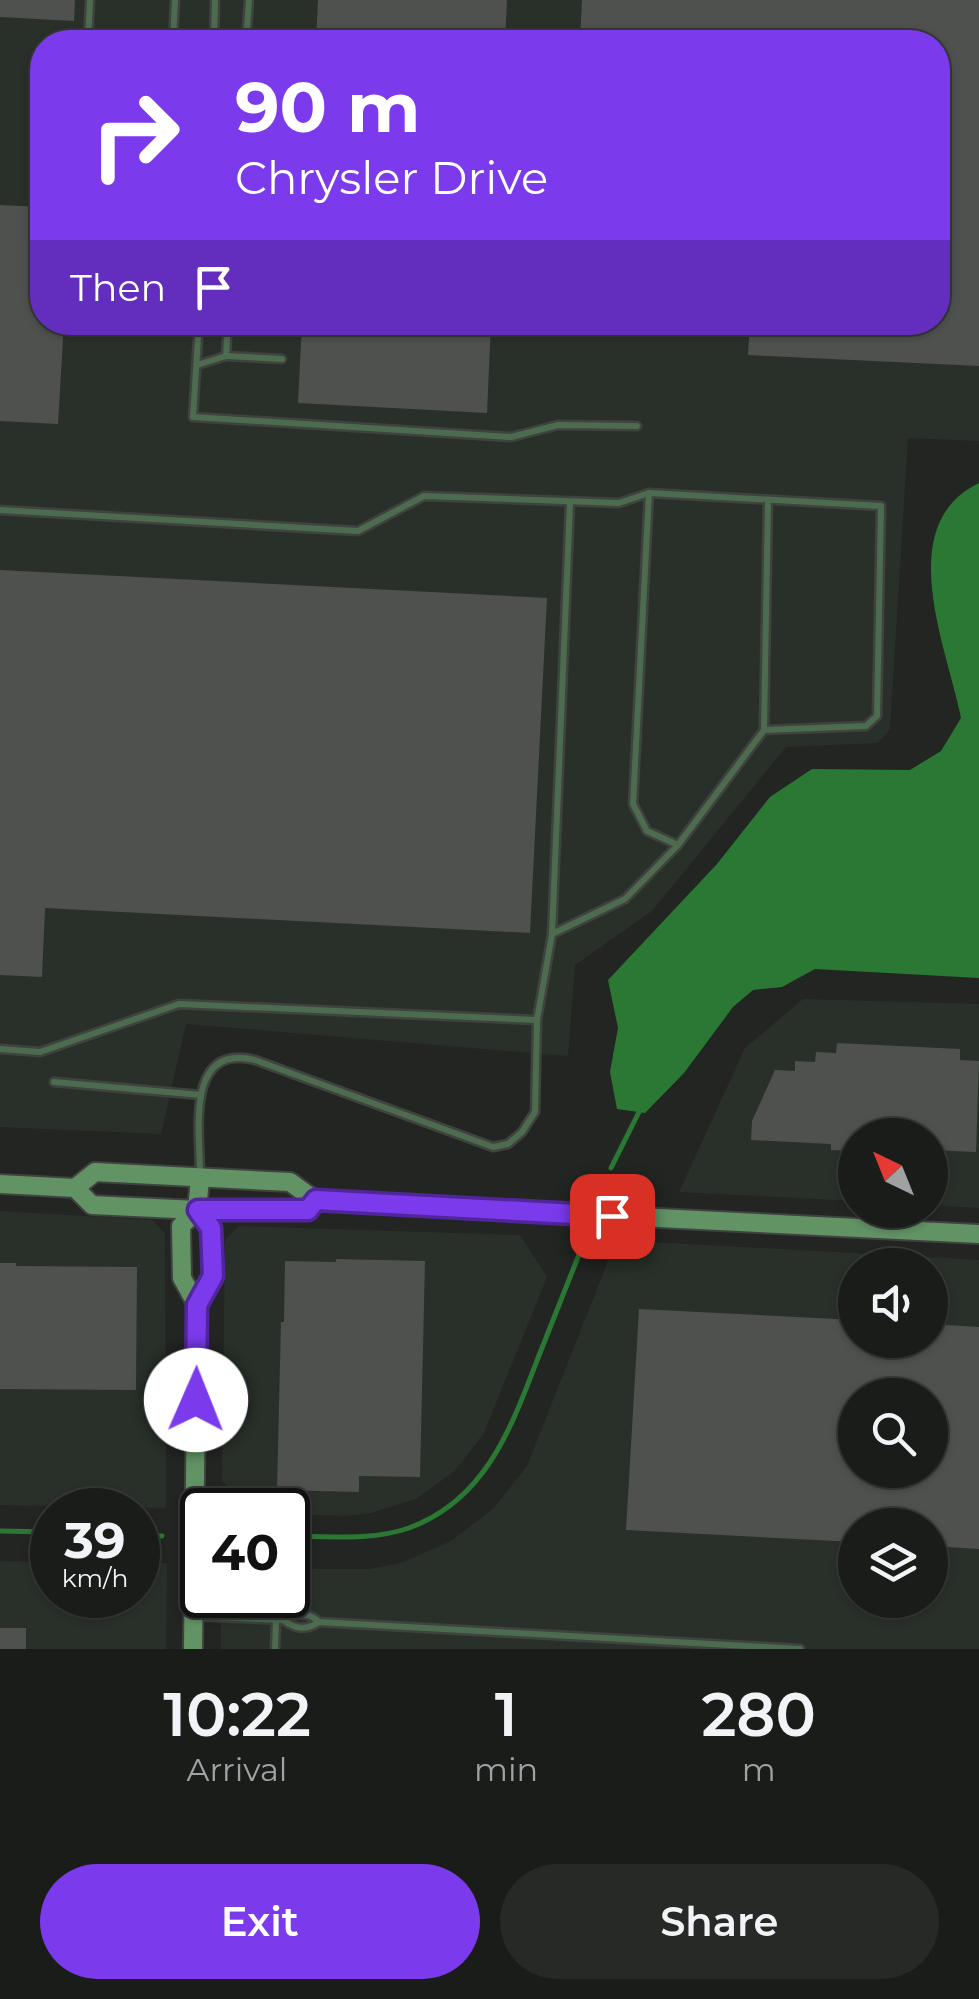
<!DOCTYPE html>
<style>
:root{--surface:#1a1c1a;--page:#272927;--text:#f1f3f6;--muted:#9fa1a2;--line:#383a39;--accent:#7c3aed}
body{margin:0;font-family:Montserrat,sans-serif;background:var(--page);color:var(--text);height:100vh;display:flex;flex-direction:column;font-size:38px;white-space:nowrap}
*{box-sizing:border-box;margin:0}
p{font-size:32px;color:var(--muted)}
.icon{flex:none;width:55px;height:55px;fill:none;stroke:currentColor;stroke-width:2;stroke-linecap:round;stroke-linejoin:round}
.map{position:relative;height:1649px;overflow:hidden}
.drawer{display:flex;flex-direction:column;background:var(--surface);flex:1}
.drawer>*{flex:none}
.top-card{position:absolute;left:30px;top:30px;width:920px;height:305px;border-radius:40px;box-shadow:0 2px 8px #0004,0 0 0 2px var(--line);background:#7c3aed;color:#fff;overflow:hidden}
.needle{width:65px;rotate:317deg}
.fabs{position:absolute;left:838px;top:1118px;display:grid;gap:20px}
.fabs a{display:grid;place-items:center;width:110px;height:110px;border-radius:50%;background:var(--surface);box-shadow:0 2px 8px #0004,0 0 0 2px var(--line);font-size:50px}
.speed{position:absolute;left:30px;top:1488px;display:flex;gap:20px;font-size:50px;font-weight:700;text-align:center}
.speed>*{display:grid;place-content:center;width:130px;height:130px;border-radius:50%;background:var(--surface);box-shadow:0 2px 8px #0004,0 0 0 2px var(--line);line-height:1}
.speed small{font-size:25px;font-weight:400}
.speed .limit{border:5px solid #111;border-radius:15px;background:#fff;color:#111}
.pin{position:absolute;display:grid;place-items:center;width:85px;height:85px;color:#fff;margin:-42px;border-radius:20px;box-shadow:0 5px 15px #0006}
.me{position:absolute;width:110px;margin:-55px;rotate:1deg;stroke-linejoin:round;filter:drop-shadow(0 0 8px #0008)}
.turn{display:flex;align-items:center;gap:35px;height:210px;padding:0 40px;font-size:45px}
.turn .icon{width:130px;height:130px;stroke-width:2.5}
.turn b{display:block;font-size:70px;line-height:85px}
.then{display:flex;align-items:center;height:95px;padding:0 40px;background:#0003;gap:20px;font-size:38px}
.eta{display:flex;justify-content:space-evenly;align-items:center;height:170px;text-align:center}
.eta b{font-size:60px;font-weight:600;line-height:70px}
.primary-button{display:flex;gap:20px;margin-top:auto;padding:20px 40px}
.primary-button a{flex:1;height:115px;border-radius:60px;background:var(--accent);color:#fff;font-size:40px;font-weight:600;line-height:115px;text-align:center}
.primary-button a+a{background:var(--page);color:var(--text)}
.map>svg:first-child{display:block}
</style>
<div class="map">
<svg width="979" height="1649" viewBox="0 0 979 1649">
<rect width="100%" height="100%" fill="#222522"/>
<g fill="#293029" fill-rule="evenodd">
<path d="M0,0H979V441L908,438L890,729L878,743L786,747L652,911L575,965L568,1056L186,1024L161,1134L0,1127ZM42,42H938V322H42Z"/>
<path d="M803,999L979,1004V1208L930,1205V1135H855V1201L679,1192L745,1048Z"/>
<path d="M0,1211L153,1220L165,1234L166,1508L0,1505Z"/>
<path d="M238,1226L520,1235L547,1277L484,1433L455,1471L416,1499L371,1513L346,1516L288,1514V1510H251L222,1481L225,1240Z"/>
<path d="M614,1240L979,1260V1649H221V1600L226,1595H288V1569H369L401,1563L451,1541L494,1508L527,1466L603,1274ZM855,1265H930V1340H855ZM855,1395H930V1470H855ZM855,1525H930V1600H855Z"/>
<path d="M0,1561L52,1562V1595H138V1563H167L166,1649H0Z"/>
</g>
<path fill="#2b7834" d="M979,483V978L815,969L782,987L753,990L733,1007L684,1073L645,1113L617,1109L610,1072L618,1028L608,980L717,864L770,797L812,769L910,770L941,751L961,718C947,647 892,525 979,483Z"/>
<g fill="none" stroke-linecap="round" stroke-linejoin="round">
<g stroke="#2b7834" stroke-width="5">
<path d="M611,1168L641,1108"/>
<path d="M0,1531L52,1532"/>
<path d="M138,1535L162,1536"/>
<path d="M288,1536C327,1536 372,1541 409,1528C486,1500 511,1428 538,1358C552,1323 566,1287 580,1252"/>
</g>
</g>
<g fill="#4e514e" fill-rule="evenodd">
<path d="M0,0H75L74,21L0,17Z"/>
<path d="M318,0H507L505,42H316Z"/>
<path d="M582,0H979V366L748,355L750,322H938V42H580Z"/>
<path d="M0,205L42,207V322H64L58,424L0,421Z"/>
<path d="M302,322H491L487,413L298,403Z"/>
<path d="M0,570L547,598L530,933L45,908L42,977L0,975Z"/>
<path d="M837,1043L960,1049V1060L979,1061L976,1152L930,1150V1135H855V1151L831,1150V1144L751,1140L752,1121L775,1070L795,1071V1061L815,1062L816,1052L836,1053Z"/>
<path d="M336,1259L425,1261L420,1477L359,1476V1492L277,1490L281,1322H284L285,1261L336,1262Z"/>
<path d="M0,1263H16V1266L137,1267L136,1390L0,1389Z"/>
<path d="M639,1309L855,1320V1340H930V1324L979,1327V1549L930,1546V1525H855V1542L626,1530ZM855,1395H930V1470H855Z"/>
<rect x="0" y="1628" width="26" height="21"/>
</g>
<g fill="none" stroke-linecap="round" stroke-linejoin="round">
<g stroke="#3f423f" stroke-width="11">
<g id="lane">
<path d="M88,42L90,0"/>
<path d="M173,42L175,0"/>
<path d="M214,42L215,0"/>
<path d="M246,42L249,0"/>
<path d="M199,322L193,417L511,437L558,425L637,426"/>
<path d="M226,356L282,359"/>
<path d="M197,365L226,356L228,322"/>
<path d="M649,493L633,804L647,831L678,845"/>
<path d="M0,510L358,531L424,496L619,503L649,493L881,506L877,716L866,726L764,730L678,845L625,899L552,934"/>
<path d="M764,730L768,500"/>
<path d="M0,1049L40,1052L179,1004L537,1020"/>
<path d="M54,1082L201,1095"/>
<path d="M200,1173C200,1131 185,1043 255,1060L493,1147L508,1144L522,1132L535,1112L537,1020L552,934L570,503"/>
<path d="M194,1616L283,1620"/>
<path d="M319,1622C307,1611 296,1613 283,1620C296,1629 305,1631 319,1622L800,1649"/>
<path d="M275,1649L276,1620"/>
</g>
</g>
<g stroke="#3f423f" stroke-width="22">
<g id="secondary">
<path d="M0,1184L75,1188L92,1205L197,1210H308L316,1201"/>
<path d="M75,1188L95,1172L290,1182L316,1201L979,1234"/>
<path d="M197,1305L182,1278L181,1226L197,1210L200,1179"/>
<path d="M193,1649L197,1305L213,1276L211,1228L197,1210"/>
</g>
</g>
<use href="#lane" stroke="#4d6b4e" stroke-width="6"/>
<use href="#secondary" stroke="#629365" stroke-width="18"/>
</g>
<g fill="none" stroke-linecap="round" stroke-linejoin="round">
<g stroke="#51269a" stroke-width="25">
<path id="route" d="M196,1400L197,1305L213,1276L211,1228L198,1210H308L316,1200L612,1216"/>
</g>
<use href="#route" stroke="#7c3aed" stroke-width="18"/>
</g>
</svg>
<div class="fabs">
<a><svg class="needle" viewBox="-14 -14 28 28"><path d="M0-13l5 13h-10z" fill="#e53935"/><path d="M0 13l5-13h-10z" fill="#9fa1a2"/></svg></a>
<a><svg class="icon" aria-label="sound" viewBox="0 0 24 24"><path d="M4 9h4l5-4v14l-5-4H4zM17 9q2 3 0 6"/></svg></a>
<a><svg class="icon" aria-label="search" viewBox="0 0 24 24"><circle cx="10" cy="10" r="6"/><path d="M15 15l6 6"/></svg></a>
<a><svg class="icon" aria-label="layers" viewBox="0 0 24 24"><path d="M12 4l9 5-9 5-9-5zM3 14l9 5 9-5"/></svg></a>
</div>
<div class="speed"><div>39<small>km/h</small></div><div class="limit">40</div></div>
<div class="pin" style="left:612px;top:1216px;background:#d93025"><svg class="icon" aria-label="arrive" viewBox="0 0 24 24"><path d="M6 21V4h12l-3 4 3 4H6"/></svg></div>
<svg class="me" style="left:196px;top:1400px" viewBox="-20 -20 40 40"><circle r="19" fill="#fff"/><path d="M0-13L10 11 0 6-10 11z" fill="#7c3aed"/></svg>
<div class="top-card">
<div class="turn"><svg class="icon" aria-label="right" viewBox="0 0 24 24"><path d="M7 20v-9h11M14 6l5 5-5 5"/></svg><div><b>90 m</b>Chrysler Drive</div></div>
<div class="then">Then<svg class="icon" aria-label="arrive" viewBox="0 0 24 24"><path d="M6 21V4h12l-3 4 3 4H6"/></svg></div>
</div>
</div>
<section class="drawer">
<div class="eta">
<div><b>10:22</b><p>Arrival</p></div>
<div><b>1</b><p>min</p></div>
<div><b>280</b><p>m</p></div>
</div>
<div class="primary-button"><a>Exit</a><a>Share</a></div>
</section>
